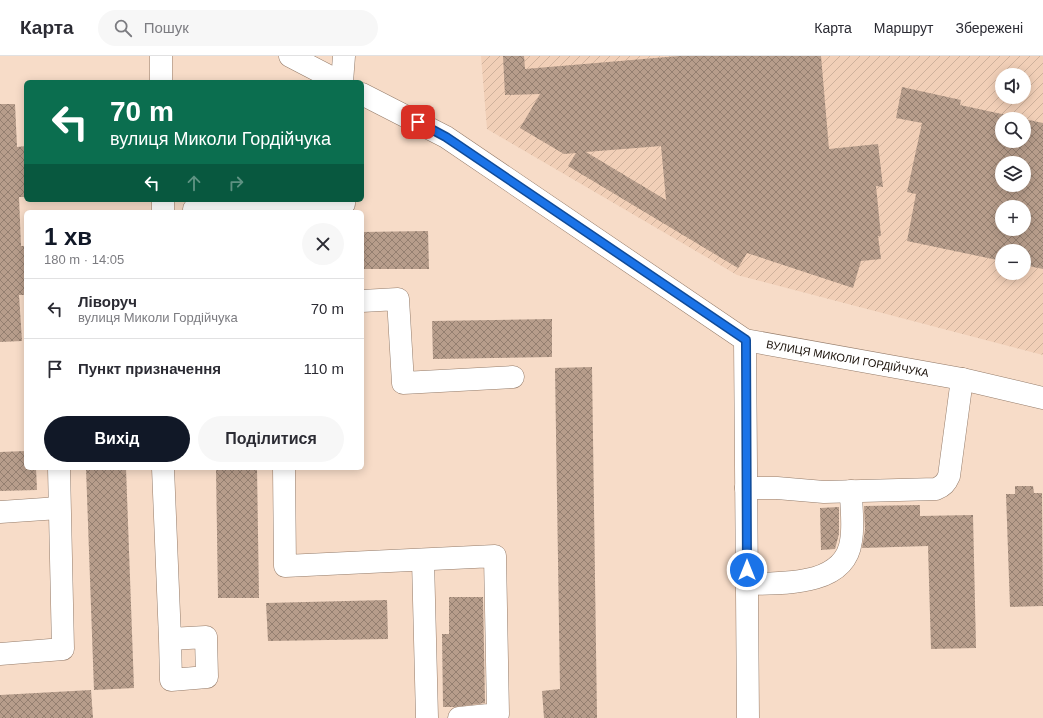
<!DOCTYPE html>
<html lang="uk">
<meta charset="utf-8">
<style>
:root{--surface:#fff;--page:#f7f7f7;--text:#2b2b33;--muted:#7c7c81;--line:#e1e1e2;--accent:#111827}
body{margin:0;font-family:Arial,sans-serif;background:var(--page);color:var(--text);height:100vh;display:flex;flex-direction:column;font-size:15px;white-space:nowrap}
*{box-sizing:border-box;margin:0}
p{font-size:13px;color:var(--muted)}
.icon{flex:none;width:22px;height:22px;fill:none;stroke:currentColor;stroke-width:2;stroke-linecap:round;stroke-linejoin:round}
.map{position:relative;flex:1;overflow:hidden}
.details{position:absolute;left:24px;top:154px;width:340px;height:260px;display:flex;flex-direction:column;background:var(--surface);border-radius:6px;box-shadow:0 2px 10px #0003}
.details>*{flex:none}
.guide{position:absolute;left:24px;top:24px;width:340px;height:122px;border-radius:6px;box-shadow:0 2px 10px #0003;background:#0b6e4f;color:#fff;overflow:hidden}
.fabs{position:absolute;left:995px;top:12px;display:grid;gap:8px}
.fabs a{display:grid;place-items:center;width:36px;height:36px;border-radius:50%;background:var(--surface);box-shadow:0 2px 10px #0003;font-size:20px}
.pin{position:absolute;display:grid;place-items:center;width:34px;height:34px;color:#fff;margin:-17px;border-radius:8px;box-shadow:0 2px 6px #0006}
.me{position:absolute;width:44px;margin:-22px;rotate:0deg;stroke-linejoin:round;filter:drop-shadow(0 0 3px #0008)}
.turn{display:flex;align-items:center;gap:14px;height:84px;padding:0 20px;font-size:18px}
.turn .icon{width:52px;height:52px;stroke-width:2.5}
.turn b{display:block;font-size:28px;line-height:34px}
.lanes{display:flex;align-items:center;height:38px;padding:0 20px;background:#0003;justify-content:center;gap:20px;direction:ltr}
.lanes .off{opacity:.35}
.round{display:grid;place-items:center;flex:none;width:42px;height:42px;border-radius:21px;background:var(--page)}
.summary{display:flex;align-items:center;justify-content:space-between;height:68px;padding:0 20px}
h1{font-size:24px;font-weight:600;line-height:30px;color:var(--accent)}
.action{display:flex;gap:8px;margin-top:auto;padding:8px 20px}
.action a{flex:1;height:46px;border-radius:24px;background:var(--accent);color:#fff;font-size:16px;font-weight:600;line-height:46px;text-align:center}
.action a+a{background:var(--page);color:var(--text)}
ul{padding:0;list-style:none}
li{display:flex;align-items:center;gap:12px;height:60px;padding:0 20px;border-top:1px solid var(--line)}
li div{flex:1}
li b{display:block;font-size:15px}
li em{font-style:normal}
header{display:flex;align-items:center;gap:24px;box-sizing:border-box;height:56px;padding:0 20px;background:var(--surface);border-bottom:1px solid var(--line)}
header strong{font-size:19px}
nav{display:flex;gap:22px;margin-inline-start:auto;font-size:14px}
.search{width:280px;height:36px;background:var(--page);display:flex;align-items:center;gap:10px;box-sizing:border-box;padding:0 14px;border-radius:22px;color:var(--muted);font-size:15px}
.map>svg:first-child{display:block}
</style>
<header>
<strong>Карта</strong>
<div class="search"><svg class="icon" aria-label="search" viewBox="0 0 24 24"><circle cx="10" cy="10" r="6"/><path d="M15 15l6 6"/></svg>Пошук</div>
<nav><a>Карта</a><a>Маршрут</a><a>Збережені</a></nav>
</header>
<div class="map">
<svg width="1043" height="662" viewBox="0 0 1043 662">
<defs>
<pattern id="industrial-furrows" width="10" height="10" patternUnits="userSpaceOnUse"><rect width="10" height="10" fill="#f1cfb7"/><path d="M-1 1l2-2M0 10L10 0M9 11l2-2" fill="none" stroke="#ceb19c"/></pattern>
<pattern id="building-cross-hatch" width="8" height="8" patternUnits="userSpaceOnUse"><rect width="8" height="8" fill="#b79d8b"/><path d="M0 0l8 8M0 8l8-8" fill="none" stroke="#947f70"/></pattern>
</defs>
<rect width="100%" height="100%" fill="#f7dcc8"/>
<path fill="url(#industrial-furrows)" fill-rule="evenodd" d="M481,0H1043V299L737,219L487,73ZM1002,19H1024V41H1002ZM1002,63H1024V85H1002ZM1002,107H1024V129H1002ZM1002,151H1024V173H1002ZM1002,195H1024V217H1002Z"/>
<g fill="url(#building-cross-hatch)" fill-rule="evenodd">
<path d="M503,0H524L525,13L679,0H821L829,93L878,88L883,131L876,130L881,180H878L881,203L861,205L853,232L747,197L738,212L568,110L576,97L564,98L520,72L540,38L505,39ZM661,90L666,144L586,96Z"/>
<path d="M902,31L961,44L960,49L1043,67V213L1024,209V195H1002V205L907,185L916,138L907,136L922,67L896,62ZM1002,63H1024V85H1002ZM1002,107H1024V129H1002ZM1002,151H1024V173H1002Z"/>
<path d="M0,48H15L17,91L26,90V141H19L21,190H26V239H19L22,285L0,286Z"/>
<path d="M428,175L429,213H362V176Z"/>
<path d="M552,263V301L433,303L432,265Z"/>
<path d="M592,311L597,662H544L542,635L560,633L555,312Z"/>
<path d="M26,395V412H36L37,434L0,435V396Z"/>
<path d="M86,412H126L134,632L94,634Z"/>
<path d="M216,412H257L259,542H218Z"/>
<path d="M1015,430H1033L1034,437H1042L1043,550L1010,551L1006,438H1015Z"/>
<path d="M920,449V460L973,459L976,592L931,593L928,490L862,492L865,474L864,450Z"/>
<path d="M839,451V478L835,493L821,494L820,452Z"/>
<path d="M449,541H483L485,647L455,651H443L442,578H449Z"/>
<path d="M387,544L388,583L268,585L266,547Z"/>
<path d="M91,634L93,662H0V639Z"/>
</g>
<g fill="none" stroke-linecap="round" stroke-linejoin="round">
<g stroke="#947b69" stroke-width="23">
<g id="minor">
<path d="M161,0V26"/>
<path d="M290,0L340,26"/>
<path d="M342,26L344,0"/>
<path id="s1" d="M362,38L446,81L745,284L962,323L1043,342"/>
<path d="M163,144V156"/>
<path d="M194,153L282,150"/>
<path d="M282,156V150L344,148V144"/>
<path d="M362,245L398,243L403,327L513,321"/>
<path d="M745,284L748,662"/>
<path d="M163,412L170,583L171,624L207,621L206,581L170,583"/>
<path d="M284,412L285,510L495,500L498,658L459,662"/>
<path d="M746,432H777L824,436L936,433C943,430 946,427 949,420L962,323"/>
<path d="M0,456L59,452"/>
<path d="M423,504L427,662"/>
<path d="M747,528C781,527 845,531 851,485C854,469 851,452 851,435"/>
<path d="M0,598L63,593L59,412"/>
</g>
</g>
<use href="#minor" stroke="#fff" stroke-width="22"/>
</g>
<g fill="none" stroke-linecap="round" stroke-linejoin="round">
<g stroke="#114b97" stroke-width="10">
<path id="route" d="M418,66L446,81L746,284L747,514"/>
</g>
<use href="#route" stroke="#1a73e8" stroke-width="7"/>
</g>
<g text-anchor="middle" stroke-width="3.5" stroke-linejoin="round" paint-order="stroke">
<g font-size="11" fill="#191009" stroke="#fcebdf">
<text dy="4" stroke="none"><textPath href="#s1" startOffset="560">ВУЛИЦЯ МИКОЛИ ГОРДІЙЧУКА</textPath></text>
</g>
</g>
</svg>
<div class="fabs">
<a><svg class="icon" aria-label="sound" viewBox="0 0 24 24"><path d="M4 9h4l5-4v14l-5-4H4zM17 9q2 3 0 6"/></svg></a>
<a><svg class="icon" aria-label="search" viewBox="0 0 24 24"><circle cx="10" cy="10" r="6"/><path d="M15 15l6 6"/></svg></a>
<a><svg class="icon" aria-label="layers" viewBox="0 0 24 24"><path d="M12 4l9 5-9 5-9-5zM3 14l9 5 9-5"/></svg></a>
<a>+</a>
<a>−</a>
</div>
<div class="pin" style="left:418px;top:66px;background:#d93025"><svg class="icon" aria-label="arrive" viewBox="0 0 24 24"><path d="M6 21V4h12l-3 4 3 4H6"/></svg></div>
<svg class="me" style="left:747px;top:514px" viewBox="-20 -20 40 40"><circle r="17" fill="#1a73e8" stroke="#fff" stroke-width="3"/><path d="M0-11L8 9 0 5-8 9z" fill="#fff"/></svg>
<div class="guide">
<div class="turn"><svg class="icon" aria-label="left" viewBox="0 0 24 24"><path d="M17 20v-9H6M10 6l-5 5 5 5"/></svg><div><b>70 m</b>вулиця Миколи Гордійчука</div></div>
<div class="lanes"><svg class="icon" aria-label="left" viewBox="0 0 24 24"><path d="M17 20v-9H6M10 6l-5 5 5 5"/></svg><svg class="icon off" aria-label="ahead" viewBox="0 0 24 24"><path d="M12 20V5M6 11l6-6 6 6"/></svg><svg class="icon off" aria-label="right" viewBox="0 0 24 24"><path d="M7 20v-9h11M14 6l5 5-5 5"/></svg></div>
</div>
<section class="details">
<div class="summary"><div><h1>1 хв</h1><p>180 m · 14:05</p></div><a class="round"><svg class="icon" aria-label="close" viewBox="0 0 24 24"><path d="M6 6l12 12M18 6L6 18"/></svg></a></div>
<ul>
<li><svg class="icon" aria-label="left" viewBox="0 0 24 24"><path d="M17 20v-9H6M10 6l-5 5 5 5"/></svg><div><b>Ліворуч</b><p>вулиця Миколи Гордійчука</p></div><em>70 m</em></li>
<li><svg class="icon" aria-label="arrive" viewBox="0 0 24 24"><path d="M6 21V4h12l-3 4 3 4H6"/></svg><div><b>Пункт призначення</b></div><em>110 m</em></li>
</ul>
<div class="action"><a>Вихід</a><a>Поділитися</a></div>
</section>
</div>
